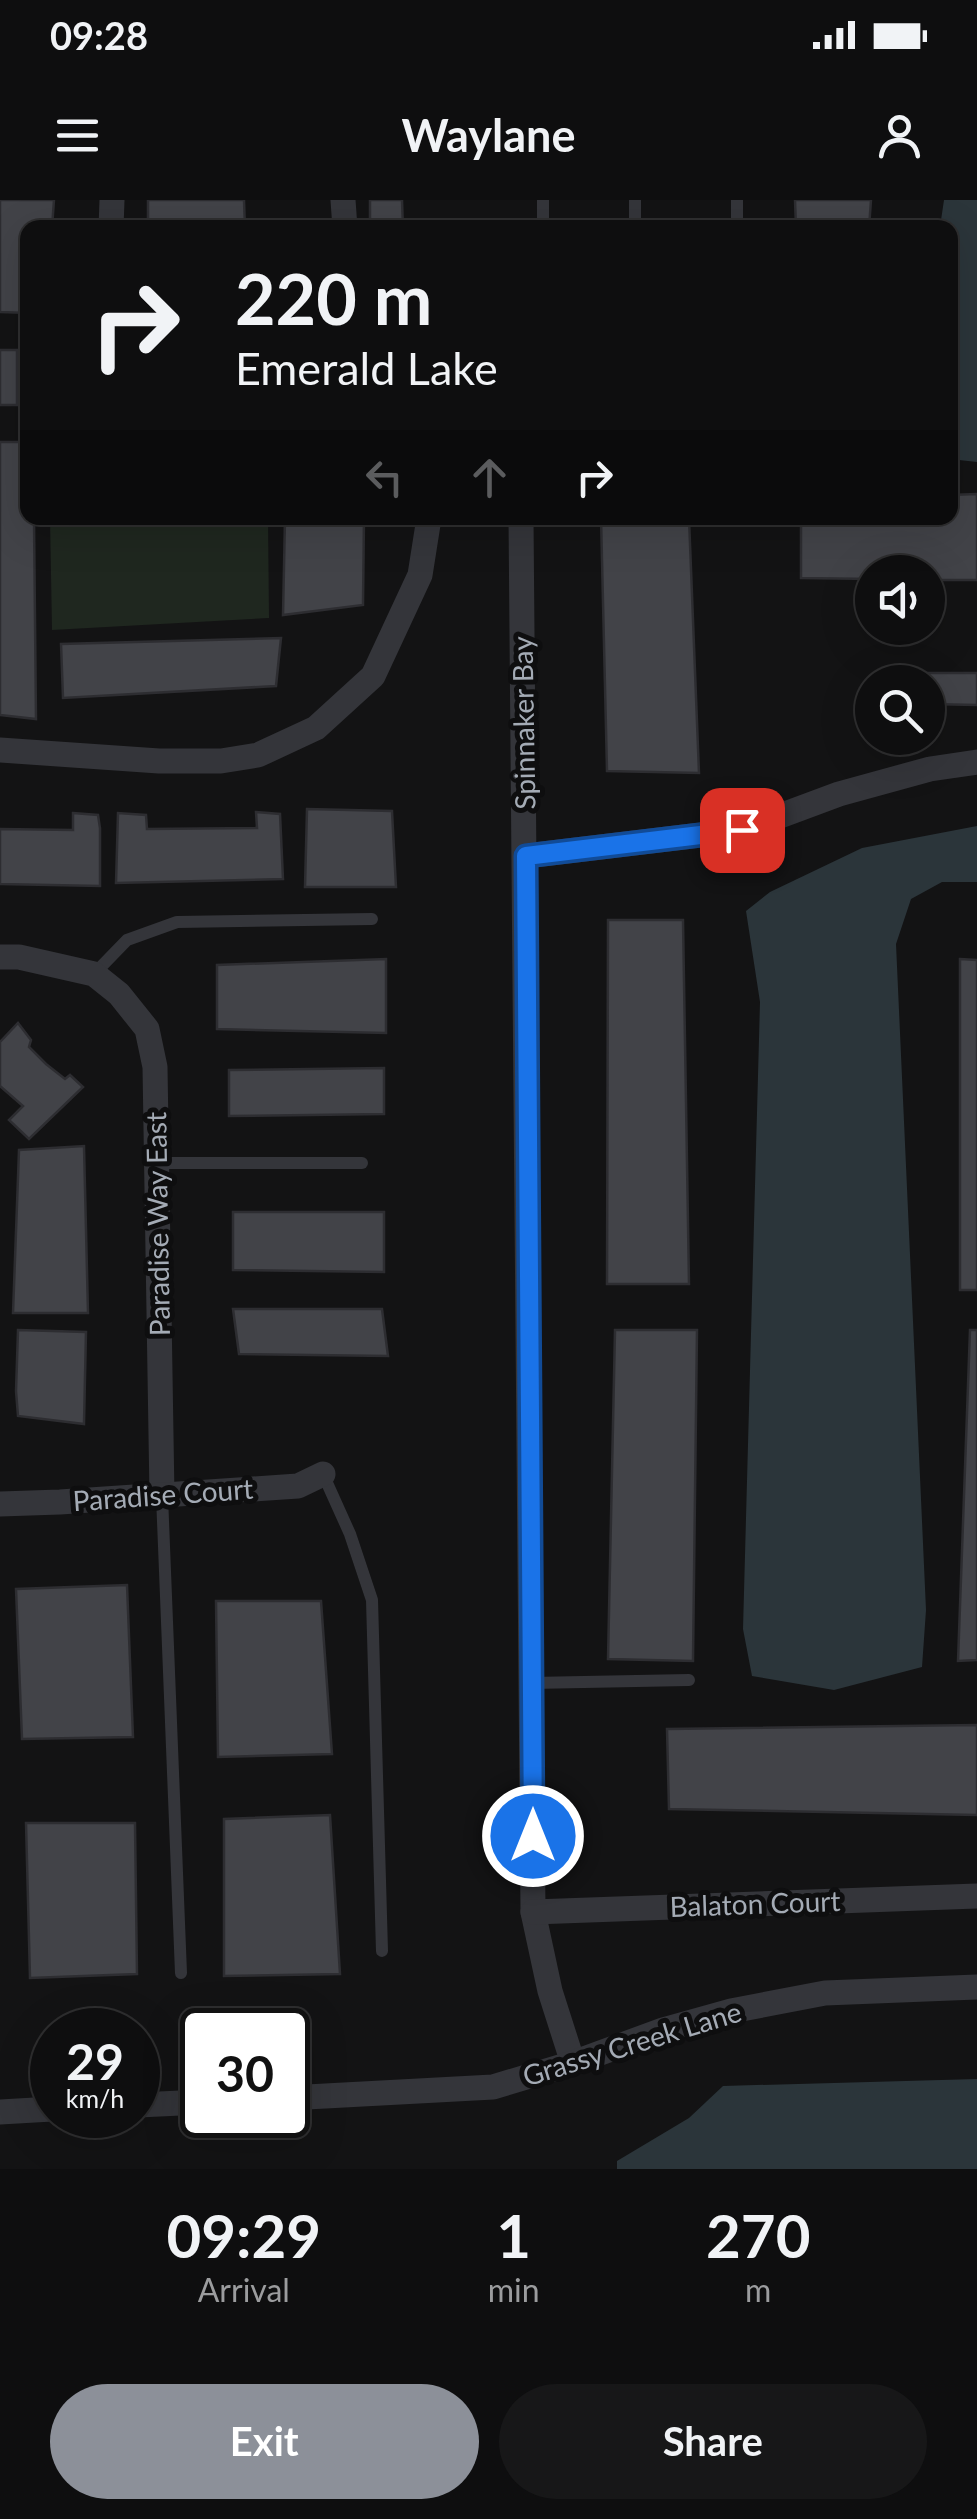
<!DOCTYPE html>
<style>
:root{--surface:#0e0e0f;--page:#171718;--text:#f1f3f6;--muted:#9b9c9e;--line:#2e2e2f;--accent:#8c9099}
body{margin:0;font-family:Lato,sans-serif;background:var(--page);color:var(--text);height:100vh;display:flex;flex-direction:column;font-size:38px;white-space:nowrap}
*{box-sizing:border-box;margin:0}
p{font-size:32px;color:var(--muted)}
.icon{flex:none;width:55px;height:55px;fill:none;stroke:currentColor;stroke-width:2;stroke-linecap:round;stroke-linejoin:round}
.map{position:relative;height:1969px;overflow:hidden}
.drawer{display:flex;flex-direction:column;background:var(--surface);flex:1}
.drawer>*{flex:none}
.guide{position:absolute;left:20px;top:20px;width:938px;height:305px;border-radius:20px;box-shadow:0 10px 40px #0002,0 0 0 2px var(--line);background:#0e0e0f;color:var(--text);overflow:hidden}
.controls{position:absolute;left:855px;top:355px;display:grid;gap:20px}
.controls a{display:grid;place-items:center;width:90px;height:90px;border-radius:50%;background:var(--surface);box-shadow:0 10px 40px #0002,0 0 0 2px var(--line);font-size:50px}
.speed{position:absolute;left:30px;top:1808px;display:flex;gap:20px;font-size:50px;font-weight:700;text-align:center}
.speed>*{display:grid;place-content:center;width:130px;height:130px;border-radius:50%;background:var(--surface);box-shadow:0 10px 40px #0002,0 0 0 2px var(--line);line-height:1}
.speed small{font-size:25px;font-weight:400}
.speed .limit{border:5px solid #111;border-radius:15px;background:#fff;color:#111}
.pin{position:absolute;display:grid;place-items:center;width:85px;height:85px;color:#fff;margin:-42px;border-radius:20px;box-shadow:0 5px 15px #0006}
.me{position:absolute;width:110px;margin:-55px;rotate:0deg;stroke-linejoin:round;filter:drop-shadow(0 0 8px #0008)}
.turn{display:flex;align-items:center;gap:35px;height:210px;padding:0 50px;font-size:45px}
.turn .icon{width:130px;height:130px;stroke-width:2.5}
.turn b{display:block;font-size:70px;line-height:85px}
.lanes{display:flex;align-items:center;height:95px;padding:0 50px;background:#0003;justify-content:center;gap:50px;direction:ltr}
.lanes .off{opacity:.35}
.eta{display:flex;justify-content:space-evenly;align-items:center;height:170px;text-align:center}
.eta b{font-size:60px;font-weight:700;line-height:70px}
.primary-button{display:flex;gap:20px;margin-top:auto;padding:20px 50px}
.primary-button a{flex:1;height:115px;border-radius:60px;background:var(--accent);color:#fff;font-size:40px;font-weight:700;line-height:115px;text-align:center}
.primary-button a+a{background:var(--page);color:var(--text)}
.status{display:flex;justify-content:space-between;align-items:center;height:70px;padding:0 50px;background:var(--surface);direction:ltr}
.status svg{height:28px;fill:currentColor}
header{display:flex;justify-content:space-between;align-items:center;height:130px;padding:0 50px;background:var(--surface);font-size:45px;font-weight:700}
.map>svg:first-child{display:block}
</style>
<div class="status"><b>09:28</b><svg viewBox="0 0 49 12"><path d="M0 12V9h3v3zM5 12V6h3v6zM10 12V3h3v9zM15 12V0h3v12zM26 1h20v11H26zM47 4h2v5h-2z"/></svg></div>
<header><svg class="icon" aria-label="menu" viewBox="0 0 24 24"><path d="M4 6h16M4 12h16M4 18h16"/></svg>Waylane<svg class="icon" aria-label="person" viewBox="0 0 24 24"><circle cx="12" cy="8" r="4"/><path d="M4 21q1-7 8-7t8 7"/></svg></header>
<div class="map">
<svg width="977" height="1969" viewBox="0 0 977 1969">
<rect width="100%" height="100%" fill="#131314"/>
<path fill="#1f271f" d="M50,318H268L269,418L52,430Z"/>
<g fill="#2b353a">
<path d="M944,0H977V262L950,259V28L940,27Z"/>
<path d="M977,626V682H942L911,699L896,744L926,1410L922,1467L834,1490L752,1476L743,1429L760,802L746,711L770,692L862,648Z"/>
<path d="M977,1879V1969H617V1961L689,1918L723,1886Z"/>
</g>
<g fill="#424348" stroke="#2d2d31" stroke-width="2.5">
<path d="M0,0H54L52,28H28V113L0,112Z"/>
<path d="M148,0H244L245,28H148Z"/>
<path d="M370,0H402L403,28H370Z"/>
<path d="M795,0H871L869,28H796Z"/>
<rect x="0" y="150" width="17" height="55"/>
<path d="M0,242H28V318H34L36,519L0,515Z"/>
<path d="M977,294V380H928V372H872V379L801,378V318H950V295Z"/>
<path d="M285,318H364L363,405L283,415Z"/>
<path d="M601,318H689L699,573L607,571Z"/>
<path d="M281,438L276,486L63,498L61,444Z"/>
<path d="M921,473H977V505L928,504V482H921Z"/>
<path d="M307,609L392,611L396,687H305Z"/>
<path d="M256,612L280,614L283,679L116,683L118,613L146,615L147,629L257,628Z"/>
<path d="M73,613L98,615L100,628V686L0,684V629L73,630Z"/>
<path d="M608,720H683L689,1084H607Z"/>
<path d="M386,759V833L217,829V765Z"/>
<path d="M960,759L977,760V1090H960Z"/>
<path d="M18,823L31,840L29,847L46,864L65,879L70,875L83,887L29,939L9,920L23,906L0,886V842Z"/>
<path d="M384,868V914L229,916V870Z"/>
<path d="M84,946L88,1113H13L19,950Z"/>
<path d="M233,1012H384V1072L233,1070Z"/>
<path d="M233,1109H382L388,1156L239,1154Z"/>
<path d="M18,1130L86,1132L84,1224L18,1216L16,1191Z"/>
<path d="M615,1130H697L693,1461L608,1459Z"/>
<path d="M970,1130H977V1460L958,1461Z"/>
<path d="M127,1385L133,1537L22,1539L16,1389Z"/>
<path d="M216,1401H321L332,1554L218,1557Z"/>
<path d="M977,1525V1615L669,1609L667,1529Z"/>
<path d="M330,1615L340,1774L224,1776V1619Z"/>
<path d="M26,1623H135L137,1774L30,1778Z"/>
</g>
<g fill="none" stroke-linecap="round" stroke-linejoin="round">
<g stroke="#34353a" stroke-width="12">
<path d="M737,0V28"/>
<path d="M543,28V0"/>
<path d="M635,28V0"/>
<path d="M94,774L127,740L177,722L372,719"/>
<path d="M157,963H362"/>
<path d="M323,1274L350,1334L372,1400L382,1751"/>
<path d="M162,1296L181,1773"/>
<path d="M531,1483L689,1480"/>
</g>
<g stroke="#34353a" stroke-width="25">
<path d="M343,0L345,28"/>
<path d="M111,28L112,0"/>
<path d="M521,318L533,1712L550,1791L573,1863"/>
<path d="M0,550L159,561H221L258,555L316,528L373,476L420,375L429,318"/>
<path d="M526,656L742,630L839,594L930,569L977,562"/>
<path d="M0,757H19L94,774L119,794L147,829L155,867L162,1296"/>
<path d="M0,1304L60,1302L298,1286L323,1274"/>
<path d="M533,1712L977,1696"/>
<path d="M288,1898L493,1887L573,1863L663,1830L731,1811L825,1793L977,1787"/>
<path d="M138,1905L202,1902"/>
<path d="M0,1912L52,1909"/>
</g>
</g>
<g fill="none" stroke-linecap="round" stroke-linejoin="round">
<g stroke="#114b97" stroke-width="25">
<path id="route" d="M533,1636L526,656L742,630"/>
</g>
<use href="#route" stroke="#1a73e8" stroke-width="18"/>
</g>
<g text-anchor="middle" stroke-width="10" stroke-linejoin="round" paint-order="stroke">
<g font-size="28" fill="#a4abb5" stroke="#0e0e0f">
<text transform="translate(524 523) rotate(-91)" y="10">Spinnaker Bay</text>
<text transform="translate(158 1024) rotate(-91)" y="10">Paradise Way East</text>
<text transform="translate(163 1295) rotate(-4)" y="10">Paradise Court</text>
<text transform="translate(755 1704) rotate(-2)" y="10">Balaton Court</text>
<text transform="translate(632 1844) rotate(-17)" y="10">Grassy Creek Lane</text>
</g>
</g>
</svg>
<div class="controls">
<a><svg class="icon" aria-label="sound" viewBox="0 0 24 24"><path d="M4 9h4l5-4v14l-5-4H4zM17 9q2 3 0 6"/></svg></a>
<a><svg class="icon" aria-label="search" viewBox="0 0 24 24"><circle cx="10" cy="10" r="6"/><path d="M15 15l6 6"/></svg></a>
</div>
<div class="speed"><div>29<small>km/h</small></div><div class="limit">30</div></div>
<div class="pin" style="left:742px;top:630px;background:#d93025"><svg class="icon" aria-label="arrive" viewBox="0 0 24 24"><path d="M6 21V4h12l-3 4 3 4H6"/></svg></div>
<svg class="me" style="left:533px;top:1636px" viewBox="-20 -20 40 40"><circle r="17" fill="#1a73e8" stroke="#fff" stroke-width="3"/><path d="M0-11L8 9 0 5-8 9z" fill="#fff"/></svg>
<div class="guide">
<div class="turn"><svg class="icon" aria-label="right" viewBox="0 0 24 24"><path d="M7 20v-9h11M14 6l5 5-5 5"/></svg><div><b>220 m</b>Emerald Lake</div></div>
<div class="lanes"><svg class="icon off" aria-label="left" viewBox="0 0 24 24"><path d="M17 20v-9H6M10 6l-5 5 5 5"/></svg><svg class="icon off" aria-label="ahead" viewBox="0 0 24 24"><path d="M12 20V5M6 11l6-6 6 6"/></svg><svg class="icon" aria-label="right" viewBox="0 0 24 24"><path d="M7 20v-9h11M14 6l5 5-5 5"/></svg></div>
</div>
</div>
<section class="drawer">
<div class="eta">
<div><b>09:29</b><p>Arrival</p></div>
<div><b>1</b><p>min</p></div>
<div><b>270</b><p>m</p></div>
</div>
<div class="primary-button"><a>Exit</a><a>Share</a></div>
</section>
